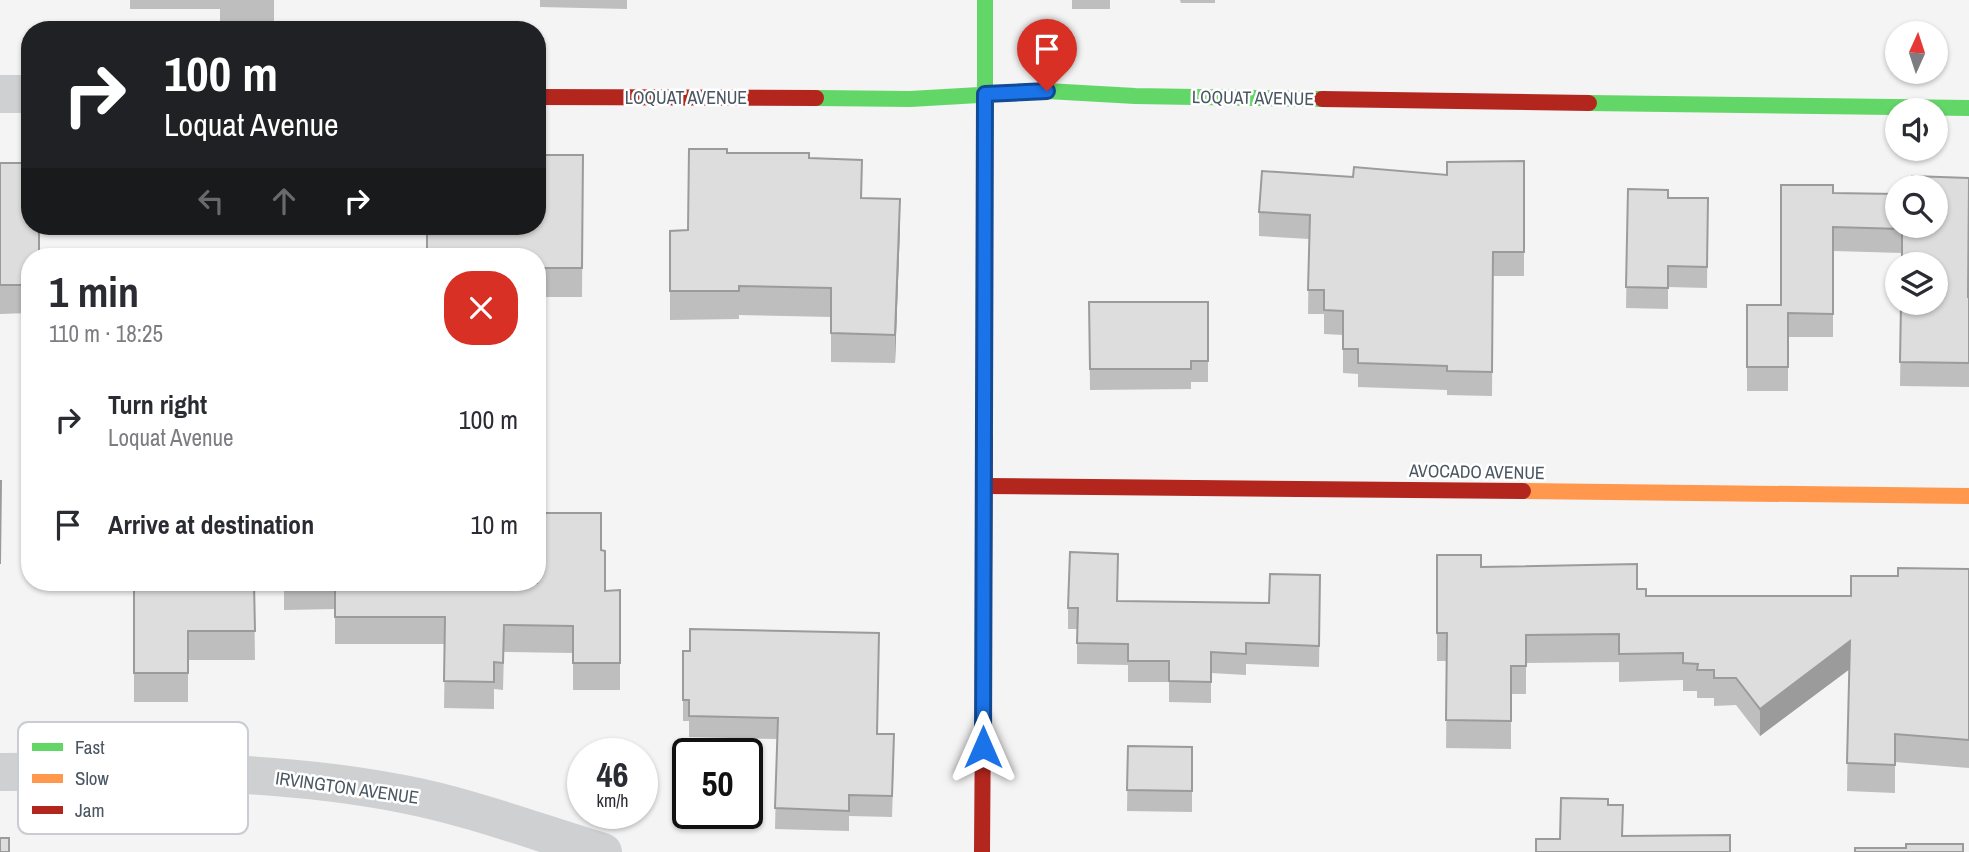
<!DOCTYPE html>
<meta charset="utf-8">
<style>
:root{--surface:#fff;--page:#f2f2f3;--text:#2b2b33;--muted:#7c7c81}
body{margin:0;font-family:"Archivo Narrow",sans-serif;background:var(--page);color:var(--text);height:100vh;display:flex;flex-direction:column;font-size:26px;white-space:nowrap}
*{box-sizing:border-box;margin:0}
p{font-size:23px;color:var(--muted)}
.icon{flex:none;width:38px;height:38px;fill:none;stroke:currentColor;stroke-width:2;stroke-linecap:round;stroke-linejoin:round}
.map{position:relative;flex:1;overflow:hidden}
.panel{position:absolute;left:21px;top:248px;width:525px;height:343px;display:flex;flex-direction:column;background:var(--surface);border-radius:28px;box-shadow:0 2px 5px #0004}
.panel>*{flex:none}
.top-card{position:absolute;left:21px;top:21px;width:525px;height:214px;border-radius:28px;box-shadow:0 2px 5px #0004;background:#202124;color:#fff;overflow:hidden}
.needle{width:46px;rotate:3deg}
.controls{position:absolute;left:1885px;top:21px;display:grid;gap:14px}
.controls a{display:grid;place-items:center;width:63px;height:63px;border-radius:50%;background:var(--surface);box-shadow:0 2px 5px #0004;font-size:35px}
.speed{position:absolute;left:567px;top:738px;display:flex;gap:14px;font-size:35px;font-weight:700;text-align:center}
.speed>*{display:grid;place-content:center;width:91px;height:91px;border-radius:50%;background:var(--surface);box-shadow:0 2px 5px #0004;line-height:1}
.speed small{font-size:18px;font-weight:400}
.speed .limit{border:4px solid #111;border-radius:10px;background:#fff;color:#111}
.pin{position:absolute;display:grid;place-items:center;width:60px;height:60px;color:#fff;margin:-72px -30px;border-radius:50% 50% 50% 0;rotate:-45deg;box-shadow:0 0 7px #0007}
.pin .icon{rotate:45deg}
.me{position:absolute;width:77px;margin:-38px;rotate:0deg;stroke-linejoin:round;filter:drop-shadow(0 0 5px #0008)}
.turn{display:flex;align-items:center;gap:24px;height:147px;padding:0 28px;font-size:32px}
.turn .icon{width:91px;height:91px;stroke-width:2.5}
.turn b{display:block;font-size:49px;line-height:60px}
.lanes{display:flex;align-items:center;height:66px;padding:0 28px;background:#0003;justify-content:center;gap:35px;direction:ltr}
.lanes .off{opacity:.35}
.round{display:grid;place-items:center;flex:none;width:74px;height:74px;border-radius:28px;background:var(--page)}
.headline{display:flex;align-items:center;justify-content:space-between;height:119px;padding:0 28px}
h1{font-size:42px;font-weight:700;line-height:52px}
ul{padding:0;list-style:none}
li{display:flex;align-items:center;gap:21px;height:105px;padding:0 28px}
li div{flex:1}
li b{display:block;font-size:26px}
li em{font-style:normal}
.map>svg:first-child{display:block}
</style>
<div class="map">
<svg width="1969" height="852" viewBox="0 0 1969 852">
<rect width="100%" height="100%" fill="#f4f4f4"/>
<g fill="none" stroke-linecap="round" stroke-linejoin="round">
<g stroke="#ced0d2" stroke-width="38">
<path d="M0,94H30"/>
<path d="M0,772C135,771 270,768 403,794C471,807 536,832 603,852"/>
</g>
<g stroke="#63d668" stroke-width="16">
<path d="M985,0V438"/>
<path d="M816,98L910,99L1047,91L1135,96L1322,99"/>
<path d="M1589,103L1969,108"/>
</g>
<path stroke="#ff974d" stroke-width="16" d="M1523,491L1969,496"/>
<g stroke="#b3261e" stroke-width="16">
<path d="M537,97L816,98"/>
<path d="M1322,99L1589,103"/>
<path d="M985,486L1523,491"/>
<path d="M982,852L985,438"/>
</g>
</g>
<g fill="#bebebf">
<path d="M130,0H274V26H220V9H130Z"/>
<path d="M540,0H627V9L540,7Z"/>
<rect x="1072" y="0" width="38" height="9"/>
<path d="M1180,0H1215V3H1181Z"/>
<path d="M727,153L809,158L900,227L895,363L831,362V317L739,315V319L670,320V231L688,230Z"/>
<path d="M583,155L582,297H537V257H427V226Z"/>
<path d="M1524,161V276H1493L1492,396L1447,395V390L1358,387V374L1343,373V335L1324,334V314H1308L1309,239L1259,236V212L1353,177L1447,175Z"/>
<path d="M0,163L30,257V313L0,314Z"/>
<path d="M1628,189L1668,198H1708L1707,288L1668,287V309L1626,308Z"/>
<path d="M1833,193L1936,226L1969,297V387L1900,386L1902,253L1833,251V337H1788V391H1747V305H1781Z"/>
<path d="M1089,302H1208V382H1191V389L1090,390Z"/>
<path d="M601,550L605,591L620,590V690H573V653L504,652L503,690L494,689V709L444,708L445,644H335V609L284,610V583H537Z"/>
<path d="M1437,555L1481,567L1637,589L1646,596H1851L1898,576L1969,569V768L1895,762V793L1847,791L1849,669L1760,736L1736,705L1714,706V698H1697V691H1683V680L1619,682V662L1526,663V694H1511V749L1446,748L1447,661H1437Z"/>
<path d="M134,583H254L255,660H188V702H134Z"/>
<path d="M1320,596L1319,667L1246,664V675L1211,673V703L1169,702V682H1128V665L1077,664V629H1068V608L1117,601L1269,603Z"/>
<path d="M683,651L877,734L894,755L892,817L849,816V831L775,829L777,739L689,737V721H683Z"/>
<path d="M1128,746L1192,747V812L1127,811Z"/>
</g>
<g fill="#9b9b9b">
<path d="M900,199V227L895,363V335Z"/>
<path d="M1850,641V669L1760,736V709Z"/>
</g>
<g fill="#ddddde" stroke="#9b9b9b" stroke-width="2">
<path d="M689,149H727V153H809V158L862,160L861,198L900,199L895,335L831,333V288L739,286V291H670V231L688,230Z"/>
<path d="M537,155H583L582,268H537V257H514V251H427V226H537Z"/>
<path d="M1524,161V252H1493L1492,372L1447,371V366L1358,363V349H1343V311L1324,310V290H1308L1310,215L1259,212L1262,171L1353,177L1354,167L1447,175V162Z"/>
<path d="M0,163H30V226H39V257H30V285H0Z"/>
<path d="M1912,176L1969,178L1968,297H1969V363L1900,362L1901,303H1936V264H1902V229L1833,227V314L1788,313V367H1747V305H1781V185H1833V193L1897,194V226H1936V187H1912Z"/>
<path d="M1628,189L1668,190V198H1708L1707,267L1668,266V288L1626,287Z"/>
<path d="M1089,302H1208V361H1191V369H1090Z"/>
<path d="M0,481H1L0,564Z"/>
<path d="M539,513H601V550L605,551V591L620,590V663H573V626L504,625L503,663L494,662V682L444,681L445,617H335V583H537V540H539Z"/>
<path d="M1070,552L1118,554L1117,601L1269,603L1270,574L1320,575L1319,646L1246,643V654L1211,652V682L1169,681V661H1128V644L1077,643L1078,608H1068Z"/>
<path d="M1437,555H1481V567L1637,564V589H1646V596H1851V576H1898V568L1969,569V740L1895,734V765L1847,763L1850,641L1760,709L1736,678H1714V670H1697L1698,664L1683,663V653L1619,654V634L1526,635V666H1511V721L1446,720L1447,633H1437Z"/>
<path d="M134,583H254L255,631H188V673H134Z"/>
<path d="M690,629L879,633L877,734H894L892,796L849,795V811L775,808L778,718L689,716V700H683V651H690Z"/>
<path d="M1128,746L1192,747V791L1127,790Z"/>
<path d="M1561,798L1608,799V805H1623L1622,836L1730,835V852H1536V839H1560Z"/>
<rect x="0" y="838" width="9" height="14"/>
<path d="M1906,844H1963V852H1855V848H1906Z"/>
</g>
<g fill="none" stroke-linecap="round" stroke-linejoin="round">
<g stroke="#114b97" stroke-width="18">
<path id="route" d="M983,747L985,94L1047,91"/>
</g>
<use href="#route" stroke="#1a73e8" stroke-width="12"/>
</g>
<g text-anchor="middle" stroke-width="5" stroke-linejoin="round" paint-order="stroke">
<g font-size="18" fill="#4a5661" stroke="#fff">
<text x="686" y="104">LOQUAT AVENUE</text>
<text transform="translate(1253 98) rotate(1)" y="6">LOQUAT AVENUE</text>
<text transform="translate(1477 472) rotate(1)" y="6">AVOCADO AVENUE</text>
<text transform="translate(347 788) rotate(8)" y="6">IRVINGTON AVENUE</text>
</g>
</g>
<rect x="18" y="722" width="230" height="112" rx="10" fill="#fff" stroke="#c9ccd0" stroke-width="2"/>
<rect x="32" y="743" width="31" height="8" fill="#63d668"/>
<rect x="32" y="774" width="31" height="9" fill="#ff974d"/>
<rect x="32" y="806" width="31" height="8" fill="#b3261e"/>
<g font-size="19" fill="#4a5661">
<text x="75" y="754">Fast</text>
<text x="75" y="785">Slow</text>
<text x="75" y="817">Jam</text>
</g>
</svg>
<div class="controls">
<a><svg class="needle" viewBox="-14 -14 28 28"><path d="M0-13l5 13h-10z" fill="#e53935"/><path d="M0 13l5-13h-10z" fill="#7c7c81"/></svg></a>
<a><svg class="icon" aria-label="sound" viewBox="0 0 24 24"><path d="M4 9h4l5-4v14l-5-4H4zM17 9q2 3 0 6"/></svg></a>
<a><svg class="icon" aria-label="search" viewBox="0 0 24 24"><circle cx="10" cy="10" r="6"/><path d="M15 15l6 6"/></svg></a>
<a><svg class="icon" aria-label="layers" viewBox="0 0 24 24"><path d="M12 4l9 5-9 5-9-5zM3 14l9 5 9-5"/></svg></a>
</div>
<div class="speed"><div>46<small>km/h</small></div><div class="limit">50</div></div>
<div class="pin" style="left:1047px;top:91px;background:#d93025"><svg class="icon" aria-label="arrive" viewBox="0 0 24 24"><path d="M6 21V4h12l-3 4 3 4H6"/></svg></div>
<svg class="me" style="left:983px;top:747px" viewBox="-20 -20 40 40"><path d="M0-17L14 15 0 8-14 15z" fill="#1a73e8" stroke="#fff" stroke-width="4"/></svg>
<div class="top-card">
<div class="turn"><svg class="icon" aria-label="right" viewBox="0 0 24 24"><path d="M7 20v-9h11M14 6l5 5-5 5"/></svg><div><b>100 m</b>Loquat Avenue</div></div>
<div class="lanes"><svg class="icon off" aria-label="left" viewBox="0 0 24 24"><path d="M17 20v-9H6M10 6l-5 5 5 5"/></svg><svg class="icon off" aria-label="ahead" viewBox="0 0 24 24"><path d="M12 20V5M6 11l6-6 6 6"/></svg><svg class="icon" aria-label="right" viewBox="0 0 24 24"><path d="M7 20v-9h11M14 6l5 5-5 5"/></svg></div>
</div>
<section class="panel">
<div class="headline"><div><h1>1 min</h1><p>110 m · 18:25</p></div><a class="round" style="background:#d93025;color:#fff"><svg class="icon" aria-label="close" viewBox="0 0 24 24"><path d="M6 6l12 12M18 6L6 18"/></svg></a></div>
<ul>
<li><svg class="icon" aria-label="right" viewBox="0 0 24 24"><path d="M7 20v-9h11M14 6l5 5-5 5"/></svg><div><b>Turn right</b><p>Loquat Avenue</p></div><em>100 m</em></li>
<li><svg class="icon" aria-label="arrive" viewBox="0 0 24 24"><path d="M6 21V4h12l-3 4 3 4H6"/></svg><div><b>Arrive at destination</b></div><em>10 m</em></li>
</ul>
</section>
</div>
